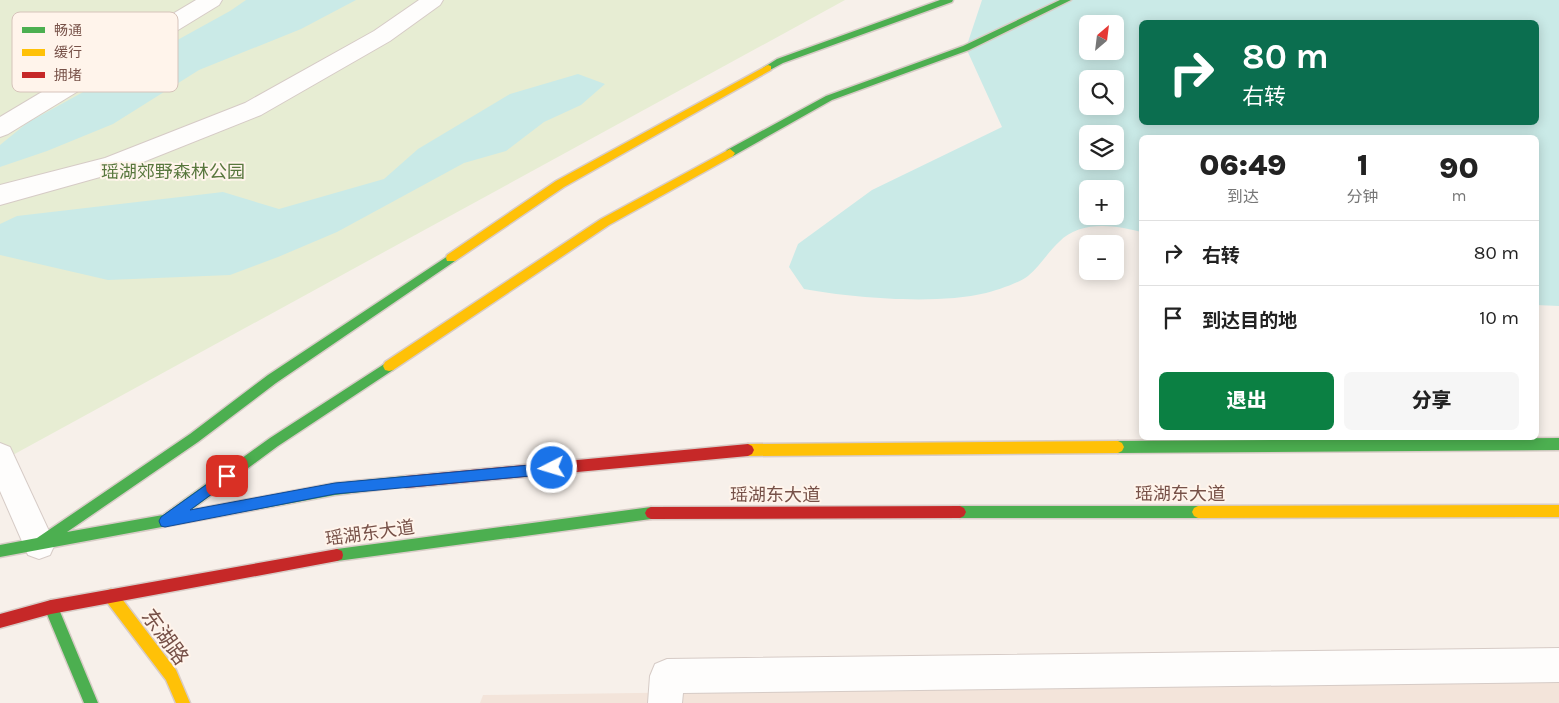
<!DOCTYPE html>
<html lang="zh">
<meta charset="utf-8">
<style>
:root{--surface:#fff;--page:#f6f6f6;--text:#222;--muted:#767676;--line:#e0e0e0;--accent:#0b8043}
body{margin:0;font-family:Karla,"Noto Sans SC",sans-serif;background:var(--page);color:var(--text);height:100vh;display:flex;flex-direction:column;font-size:19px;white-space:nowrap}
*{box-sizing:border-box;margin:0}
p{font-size:16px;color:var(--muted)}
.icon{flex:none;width:28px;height:28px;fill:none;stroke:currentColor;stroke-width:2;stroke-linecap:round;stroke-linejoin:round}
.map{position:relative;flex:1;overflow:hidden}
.sheet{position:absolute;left:1139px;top:135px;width:400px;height:305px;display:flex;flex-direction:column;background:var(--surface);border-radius:8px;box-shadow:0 2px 12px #0003}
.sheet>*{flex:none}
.top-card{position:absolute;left:1139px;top:20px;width:400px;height:105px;border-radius:8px;box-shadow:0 2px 12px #0003;background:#0b6e4f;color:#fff;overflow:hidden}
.needle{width:32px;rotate:28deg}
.tools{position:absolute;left:1079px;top:15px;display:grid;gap:10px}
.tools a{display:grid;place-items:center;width:45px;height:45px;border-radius:8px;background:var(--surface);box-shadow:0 2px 12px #0003;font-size:25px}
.pin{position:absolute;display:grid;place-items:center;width:42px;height:42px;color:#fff;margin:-21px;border-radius:10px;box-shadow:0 2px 8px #0006}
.me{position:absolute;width:55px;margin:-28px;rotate:265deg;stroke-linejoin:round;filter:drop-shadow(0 0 4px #0008)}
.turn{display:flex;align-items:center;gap:18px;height:105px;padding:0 20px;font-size:22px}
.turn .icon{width:65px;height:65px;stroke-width:2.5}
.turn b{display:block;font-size:35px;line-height:42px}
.eta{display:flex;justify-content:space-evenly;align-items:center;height:85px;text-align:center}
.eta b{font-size:30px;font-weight:800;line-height:35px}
.button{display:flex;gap:10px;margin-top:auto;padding:10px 20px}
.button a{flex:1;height:58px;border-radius:8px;background:var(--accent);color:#fff;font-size:20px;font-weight:800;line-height:58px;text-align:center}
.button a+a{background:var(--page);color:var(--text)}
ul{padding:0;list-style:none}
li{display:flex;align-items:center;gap:15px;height:65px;padding:0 20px;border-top:1px solid var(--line)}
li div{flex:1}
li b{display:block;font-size:19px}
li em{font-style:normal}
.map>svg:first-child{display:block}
</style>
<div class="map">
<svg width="1559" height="703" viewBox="0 0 1559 703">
<rect width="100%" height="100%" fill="#f7f0ea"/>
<path fill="#f3e4da" d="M1559,681V703H480L483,695Z"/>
<path fill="#e7edd3" d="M0,0H845L0,462Z"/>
<g fill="#caeae7" fill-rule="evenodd">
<path d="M246,0H356L301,29L199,70L113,124L47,151L0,167V145L27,123L230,11Z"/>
<path d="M982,0H1559V306L1536,305V138H1141V232C1115,225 1080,220 1059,242C1048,252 1040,266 1028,276C1021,282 995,291 986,293C936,305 854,298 804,289L789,267L798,244L872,190L1002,127L966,48ZM1141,22H1536V122H1141ZM1088,24H1115V51H1088ZM1088,79H1115V106H1088ZM1088,134H1115V161H1088ZM1088,189H1115V216H1088Z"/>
<path d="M578,74L605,84L581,105L544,122L506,151L464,163L337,232L278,257L230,275L108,280L0,255V224L17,216L223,192L279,209L384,179L418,149L510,94Z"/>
</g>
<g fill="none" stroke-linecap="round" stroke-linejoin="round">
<g stroke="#d6cbc6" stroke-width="2">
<g id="street">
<path d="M196,0H222L219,5L8,134L0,137V117Z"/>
<path d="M419,0H443L440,5L390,41L261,115L118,172L0,205V185L105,158L245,103L374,31Z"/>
<path d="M0,443L10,447L55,544L50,555L39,559L28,555L0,491Z"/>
<path d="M1559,648V682L683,693L682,703H648L650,676L655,664L667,659Z"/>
</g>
</g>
<g stroke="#d8ccc7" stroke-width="3">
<g id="fast">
<path d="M940,0H953L952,2L783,63L768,71L763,68L777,59Z"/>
<path d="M1060,0H1071L969,50L832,100L733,156L730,157L725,153L727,150L826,96L963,46Z"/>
<path d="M451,254L455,255L456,258L455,261L276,383L198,442L67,532L163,515L270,438L389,361L393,362L395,366L393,370L278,446L191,510L335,483L406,476L410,478L412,482L410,486L335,495L0,557V545L37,538L190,434L268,375Z"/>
<path d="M1559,438V450L1118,453L1114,451L1112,447L1114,443L1118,441Z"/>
<path d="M960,506H1198L1202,508L1204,512L1202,516L1198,518H960L956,516L954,512L956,508Z"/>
<path d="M651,507L655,509L657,513L655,517L651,519L337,561L332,559L331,555L332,551L337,549Z"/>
<path d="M51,600L56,602L98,703H84L44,607L46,602Z"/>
</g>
</g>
<g stroke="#d8ccc7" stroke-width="3">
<g id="slow">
<path d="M768,65L771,66V70L564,187L455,261H447L446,258L447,255L556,181Z"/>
<path d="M730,149L735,153L733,156L609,225L393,370L389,371L385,370L383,366L385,362L601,219Z"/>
<path d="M1118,441L1122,443L1124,447L1122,451L1118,453L748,456L744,454L742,450L744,446L748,444Z"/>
<path d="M1559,505V517L1198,518L1194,516L1192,512L1194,508L1198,506Z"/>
<path d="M111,589L116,591L176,670L190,703H176L166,680L106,601L104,596L106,591Z"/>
</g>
</g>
<g stroke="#d8ccc7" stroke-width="3">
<g id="jam">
<path d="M748,444L752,446L754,450L752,454L748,456L406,488L402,486L400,482L402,478L406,476Z"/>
<path d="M960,506L964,508L966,512L964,516L960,518L651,519L647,517L645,513L647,509L651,507Z"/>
<path d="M337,549L342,551L343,555L342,559L337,561L51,614L0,628V614L51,600Z"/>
</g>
</g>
<use href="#street" fill="#fefdfc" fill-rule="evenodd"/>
<use href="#fast" fill="#4caf50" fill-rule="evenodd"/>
<use href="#slow" fill="#ffc107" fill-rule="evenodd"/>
<use href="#jam" fill="#c62828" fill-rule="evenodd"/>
</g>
<path fill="#1a73e8" stroke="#114b97" d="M552,463L556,464L558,468L556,472L552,474L335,494L165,527L161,526L159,521L161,517L227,470L231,472L233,476L231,480L190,510L335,483Z"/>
<g text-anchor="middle" stroke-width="4" stroke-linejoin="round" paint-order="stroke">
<g font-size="18" fill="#58773d" stroke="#fff4eb">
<text x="173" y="178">瑶湖郊野森林公园</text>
</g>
<g font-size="18" fill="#775148" stroke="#fff4eb">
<text x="1180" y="500">瑶湖东大道</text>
<text x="775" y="501">瑶湖东大道</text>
<text transform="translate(370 533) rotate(-8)" y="6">瑶湖东大道</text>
</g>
<g font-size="21" fill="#775148" stroke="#fff4eb">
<text transform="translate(165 637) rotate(54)" y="7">东湖路</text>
</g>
</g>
<rect x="12" y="12" width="166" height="80" rx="8" fill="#fff4eb" stroke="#d6c3ba" stroke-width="1"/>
<rect x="22" y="27" width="23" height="6" fill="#4caf50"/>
<rect x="22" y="49" width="23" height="7" fill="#ffc107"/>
<rect x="22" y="72" width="23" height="6" fill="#c62828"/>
<g font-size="14" fill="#775148">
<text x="54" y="35">畅通</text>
<text x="54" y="57">缓行</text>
<text x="54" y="80">拥堵</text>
</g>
</svg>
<div class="tools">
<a><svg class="needle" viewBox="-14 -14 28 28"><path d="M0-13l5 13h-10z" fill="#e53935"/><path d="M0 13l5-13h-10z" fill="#767676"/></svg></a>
<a><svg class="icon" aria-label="search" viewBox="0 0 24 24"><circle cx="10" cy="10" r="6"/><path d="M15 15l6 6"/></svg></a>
<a><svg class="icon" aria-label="layers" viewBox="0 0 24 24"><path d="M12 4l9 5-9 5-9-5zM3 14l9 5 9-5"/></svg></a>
<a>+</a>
<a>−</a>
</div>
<div class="pin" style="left:227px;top:476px;background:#d93025"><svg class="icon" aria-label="arrive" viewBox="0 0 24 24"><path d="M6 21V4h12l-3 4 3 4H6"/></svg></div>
<svg class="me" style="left:552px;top:468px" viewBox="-20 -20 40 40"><circle r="17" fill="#1a73e8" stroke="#fff" stroke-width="3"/><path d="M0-11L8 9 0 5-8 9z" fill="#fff"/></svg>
<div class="top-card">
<div class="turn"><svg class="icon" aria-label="right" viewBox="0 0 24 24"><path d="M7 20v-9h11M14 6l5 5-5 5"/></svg><div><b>80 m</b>右转</div></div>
</div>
<section class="sheet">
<div class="eta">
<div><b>06:49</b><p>到达</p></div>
<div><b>1</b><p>分钟</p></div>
<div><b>90</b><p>m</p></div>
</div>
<ul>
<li><svg class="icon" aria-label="right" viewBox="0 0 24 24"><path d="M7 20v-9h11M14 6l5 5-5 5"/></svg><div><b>右转</b></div><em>80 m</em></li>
<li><svg class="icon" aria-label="arrive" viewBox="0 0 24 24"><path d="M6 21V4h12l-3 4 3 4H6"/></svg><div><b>到达目的地</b></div><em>10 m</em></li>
</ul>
<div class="button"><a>退出</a><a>分享</a></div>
</section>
</div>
